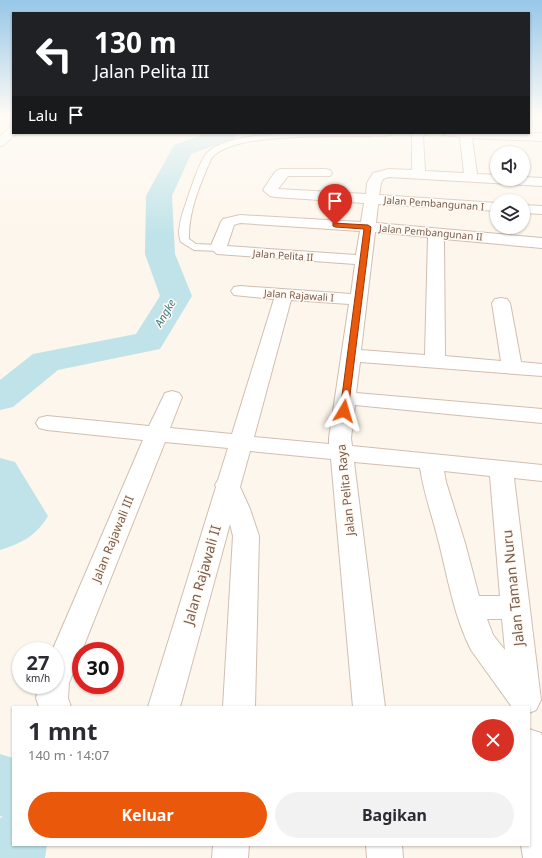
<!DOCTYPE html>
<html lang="id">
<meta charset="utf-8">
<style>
:root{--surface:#fff;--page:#f2f2f3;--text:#2b2b33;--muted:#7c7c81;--accent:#ea580c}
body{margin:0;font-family:"Noto Sans",sans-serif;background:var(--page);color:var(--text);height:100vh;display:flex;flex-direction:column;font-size:15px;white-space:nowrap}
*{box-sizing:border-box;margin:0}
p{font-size:13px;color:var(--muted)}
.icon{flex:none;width:22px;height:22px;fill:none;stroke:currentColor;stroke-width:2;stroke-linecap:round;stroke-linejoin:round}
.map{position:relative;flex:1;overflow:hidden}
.drawer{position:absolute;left:12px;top:706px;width:518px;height:140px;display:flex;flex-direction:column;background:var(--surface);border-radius:0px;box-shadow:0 1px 3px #0004}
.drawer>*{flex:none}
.banner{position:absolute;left:12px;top:12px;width:518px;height:122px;border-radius:0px;box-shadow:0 1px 3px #0004;background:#202124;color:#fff;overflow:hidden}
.controls{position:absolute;left:490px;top:146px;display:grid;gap:8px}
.controls a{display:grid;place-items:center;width:40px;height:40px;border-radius:50%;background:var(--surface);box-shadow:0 1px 3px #0004;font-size:20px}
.speed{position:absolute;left:12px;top:642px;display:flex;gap:8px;font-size:20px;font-weight:700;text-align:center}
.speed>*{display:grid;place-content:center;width:52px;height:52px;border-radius:50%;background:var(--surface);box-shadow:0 1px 3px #0004;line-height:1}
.speed small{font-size:10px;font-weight:400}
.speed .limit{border:6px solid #d22;background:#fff;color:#111}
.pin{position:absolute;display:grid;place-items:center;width:34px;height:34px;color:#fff;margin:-41px -17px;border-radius:50% 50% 50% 0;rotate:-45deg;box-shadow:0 0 4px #0007}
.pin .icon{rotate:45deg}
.me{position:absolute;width:44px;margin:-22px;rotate:7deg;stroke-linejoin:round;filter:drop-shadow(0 0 3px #0008)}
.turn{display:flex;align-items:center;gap:14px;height:84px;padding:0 16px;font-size:18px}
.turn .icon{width:52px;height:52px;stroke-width:2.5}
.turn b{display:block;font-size:28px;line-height:34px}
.then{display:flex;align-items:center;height:38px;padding:0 16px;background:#0003;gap:8px;font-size:15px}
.round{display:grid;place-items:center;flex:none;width:42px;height:42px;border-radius:21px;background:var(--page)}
.head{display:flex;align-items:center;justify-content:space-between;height:68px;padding:0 16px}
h1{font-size:24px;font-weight:700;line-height:30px}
.button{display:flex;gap:8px;margin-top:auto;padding:8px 16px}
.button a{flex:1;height:46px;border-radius:24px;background:var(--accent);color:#fff;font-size:16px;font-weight:700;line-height:46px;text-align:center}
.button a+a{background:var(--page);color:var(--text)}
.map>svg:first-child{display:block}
</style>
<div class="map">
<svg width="542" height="858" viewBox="0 0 542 858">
<rect width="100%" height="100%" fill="#fdf6ec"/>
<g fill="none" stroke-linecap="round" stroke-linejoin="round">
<g fill="#bfe3e8" fill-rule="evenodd">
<path d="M207,133H238L235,138L191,154L172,196L175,254L192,296L160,349L58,370L13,407L0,410V380L33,354L136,334L160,296L145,254L146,196L174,145Z"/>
<path d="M0,458L15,462L48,516C37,535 21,544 0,550Z"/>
<path d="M0,754L13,758V845H47L45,858H0V818L3,817L0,816Z"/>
</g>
<g stroke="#d1beb0" stroke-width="2">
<g id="service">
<path d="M529,116H533L529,119Z"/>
<path d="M295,133H393C387,138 369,136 361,136C331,137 224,132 210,161C200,185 188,212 189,239L196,244L218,245L223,248L218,251L194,250L181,242C176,232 182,214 186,203C190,192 199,161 207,153C224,135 271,135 295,133Z"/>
</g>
</g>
<g stroke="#d1beb0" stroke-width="2">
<g id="minor">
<path d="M13,126V133H17L4,145L0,146V136L9,128Z"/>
<path d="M412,133H426L423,136L425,171L464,173L460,137L444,135L442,133H542V141L472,138L477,174L497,175V179H523V177L542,178V186L389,177L383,179L381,183L379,195L497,203V211L378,204L376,223L542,238V248L444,239L445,356L501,361L492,303L495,299L501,298L507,299L510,303L521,362L542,364V376L360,362L356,393L542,409V423L355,405L351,438L352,446L542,465V481L514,478L541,700L536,710L529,713V707H512L471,650C454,616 448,579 439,543C433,518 424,494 420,468L354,462L385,707H353L331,459L250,451L240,487L250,509L259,536L255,707H223L233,536L230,524L180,707H148L216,487L215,485L218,480L228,448L165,442L69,683L68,698L71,707H39L36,698L39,685H55V651H52L143,440L47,430L39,428L36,423L39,418L47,416L149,426L165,393L172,391L179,393L182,397L170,428L232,434L274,299L234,295L231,291L234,287L240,286L351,294L355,264L217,254L210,248L221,222L223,219L240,215L361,222L364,203L275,197L270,196L263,190L275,172L280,169H325L330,170L332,173L330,176H288L278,189L366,194L367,183L373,173L389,169L412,170ZM240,223L360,231L356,255L227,246L234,225ZM375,232L428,237L425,355L361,350ZM291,300L349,304L329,438V444L254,437ZM444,471L490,476L500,596H479L465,543L446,482ZM487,619H502L505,650L493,635Z"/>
<path d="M523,205L542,206V214L523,213Z"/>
<path d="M529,729L541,733L542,736V858H523L521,845H529Z"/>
<path d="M213,845H249L248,858H212Z"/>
<path d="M366,845H402L403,858H367Z"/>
</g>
</g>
<use href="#service" fill="#fff" fill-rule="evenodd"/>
<use href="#minor" fill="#fff" fill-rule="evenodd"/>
</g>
<linearGradient id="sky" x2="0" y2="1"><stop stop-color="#97c7e8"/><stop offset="0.49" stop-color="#fefbf6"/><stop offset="1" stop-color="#fefbf6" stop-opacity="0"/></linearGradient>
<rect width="542" height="236" fill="url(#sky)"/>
<path fill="#ea580c" stroke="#983908" d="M333,223L368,225L371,227L348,411L344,414L340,411L364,229L335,227L333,226Z"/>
<g text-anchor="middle" stroke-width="3" stroke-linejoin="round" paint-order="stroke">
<g font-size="10" fill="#7a5c4d" stroke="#fffaf3">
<text transform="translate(434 203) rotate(4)" y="4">Jalan Pembangunan I</text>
<text transform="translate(431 232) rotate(5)" y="4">Jalan Pembangunan II</text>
<text transform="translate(283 255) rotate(4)" y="4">Jalan Pelita II</text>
<text transform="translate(299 295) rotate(4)" y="4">Jalan Rajawali I</text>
</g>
<g font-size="11" font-style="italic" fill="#437c86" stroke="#fffaf3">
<text transform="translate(165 313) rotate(-60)" y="4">Angke</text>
</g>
<g font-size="12" fill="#7a5c4d" stroke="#fffaf3">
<text transform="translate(346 490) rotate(-96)" y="4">Jalan Pelita Raya</text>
<text transform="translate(113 539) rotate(-68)" y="4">Jalan Rajawali III</text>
</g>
<g font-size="14" fill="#7a5c4d" stroke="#fffaf3">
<text transform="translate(202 575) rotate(-74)" y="5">Jalan Rajawali II</text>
<text transform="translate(513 588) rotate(-96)" y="5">Jalan Taman Nuru</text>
</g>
</g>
</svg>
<div class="controls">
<a><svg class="icon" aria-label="sound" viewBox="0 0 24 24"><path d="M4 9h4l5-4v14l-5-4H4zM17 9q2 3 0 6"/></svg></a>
<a><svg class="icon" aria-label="layers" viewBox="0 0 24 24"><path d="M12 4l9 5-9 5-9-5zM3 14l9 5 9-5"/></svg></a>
</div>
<div class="speed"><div>27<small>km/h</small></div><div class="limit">30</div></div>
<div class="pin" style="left:335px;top:225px;background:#d93025"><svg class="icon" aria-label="arrive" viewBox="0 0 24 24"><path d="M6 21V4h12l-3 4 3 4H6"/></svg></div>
<svg class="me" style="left:344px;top:411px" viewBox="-20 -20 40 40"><path d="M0-17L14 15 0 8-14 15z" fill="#ea580c" stroke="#fff" stroke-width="4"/></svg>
<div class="banner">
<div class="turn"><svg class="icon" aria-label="left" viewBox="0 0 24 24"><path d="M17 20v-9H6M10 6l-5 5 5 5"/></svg><div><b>130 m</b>Jalan Pelita III</div></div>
<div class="then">Lalu<svg class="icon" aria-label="arrive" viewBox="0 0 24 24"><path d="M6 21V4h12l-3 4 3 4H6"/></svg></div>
</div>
<section class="drawer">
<div class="head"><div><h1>1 mnt</h1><p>140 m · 14:07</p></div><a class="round" style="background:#d93025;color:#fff"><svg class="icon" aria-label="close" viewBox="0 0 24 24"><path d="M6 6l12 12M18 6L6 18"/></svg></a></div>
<div class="button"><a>Keluar</a><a>Bagikan</a></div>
</section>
</div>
